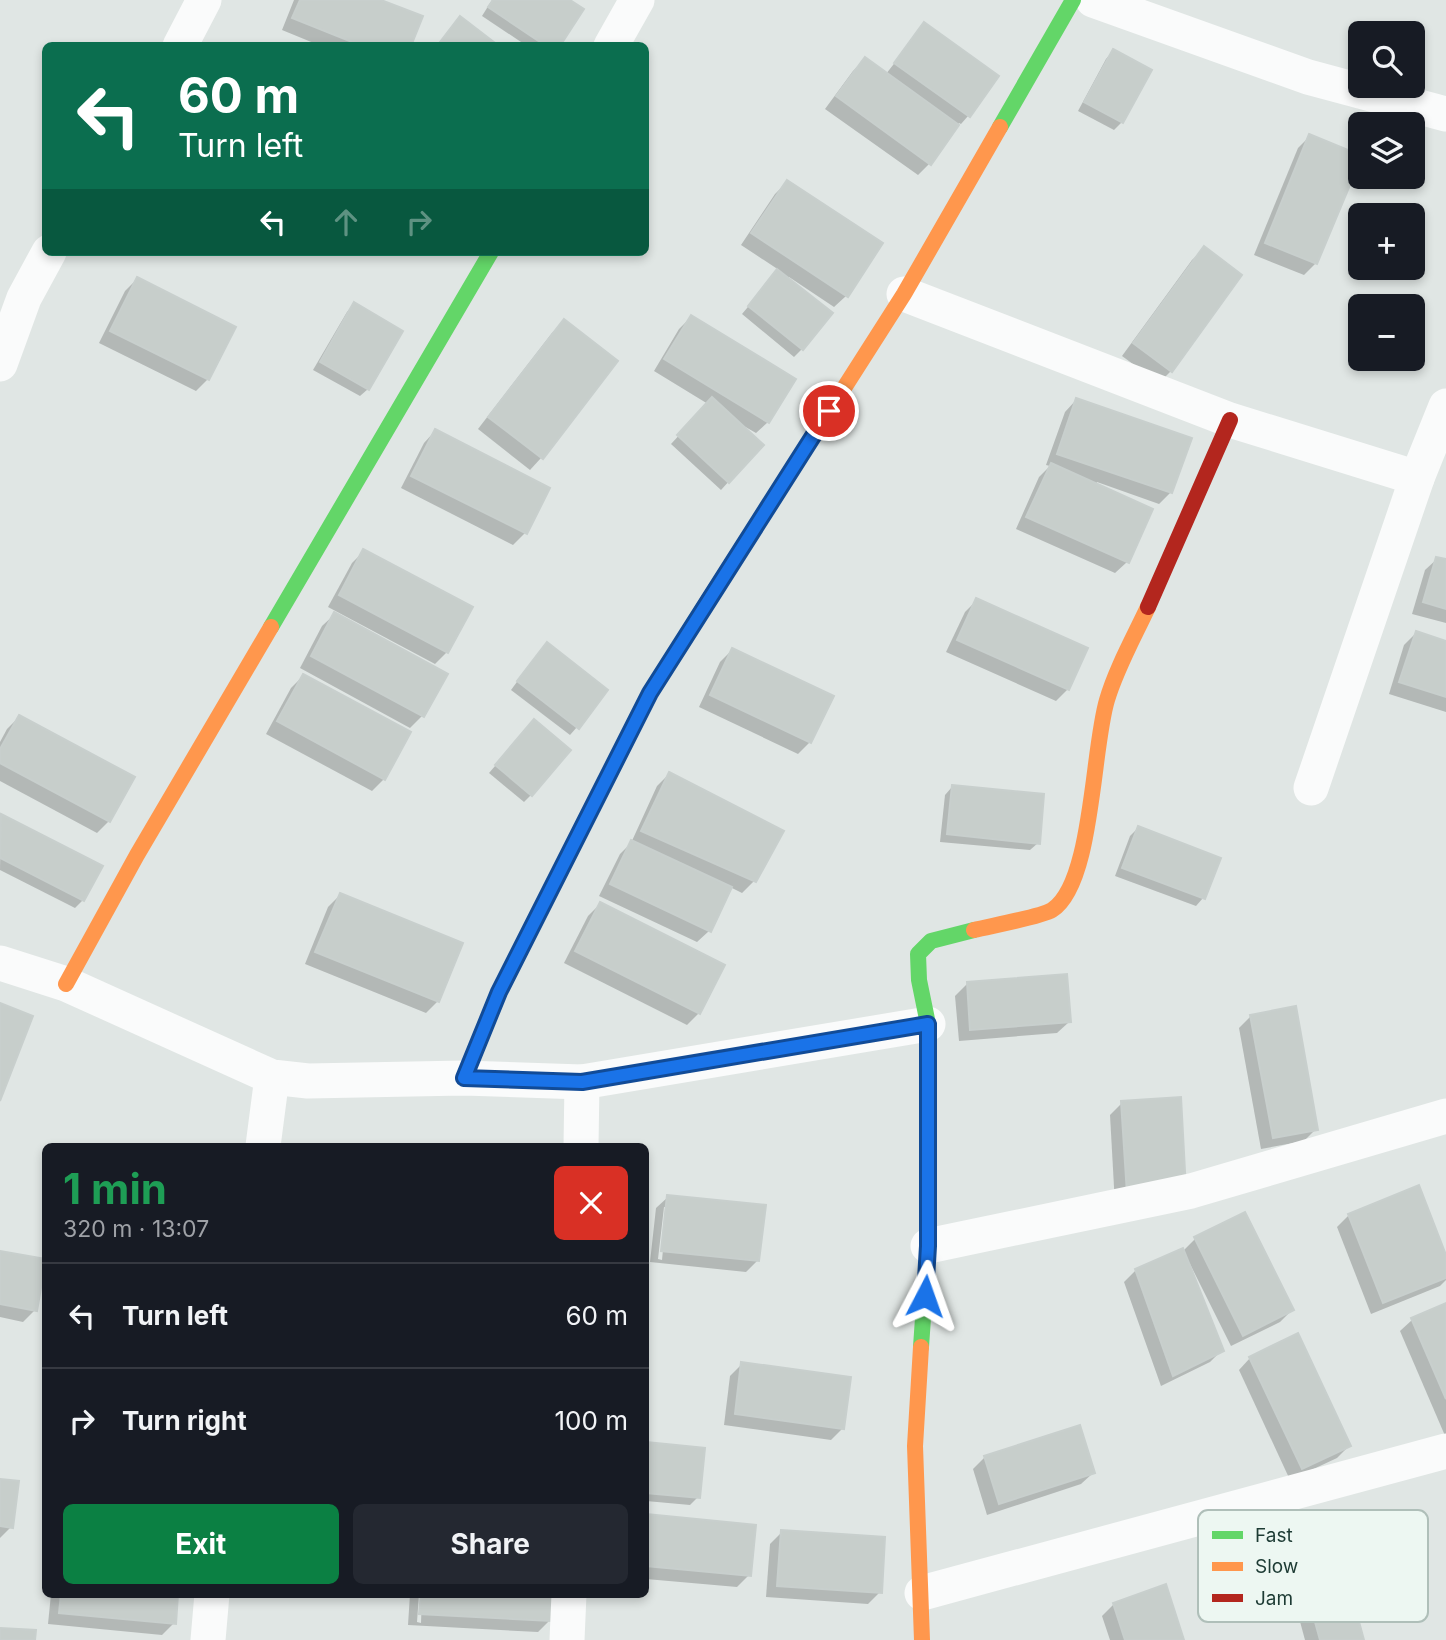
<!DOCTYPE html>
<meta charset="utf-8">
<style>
:root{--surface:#171b24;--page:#242831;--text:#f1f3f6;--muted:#9ea1a6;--line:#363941;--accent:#0b8043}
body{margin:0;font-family:Inter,sans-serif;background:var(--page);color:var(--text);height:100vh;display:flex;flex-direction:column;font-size:26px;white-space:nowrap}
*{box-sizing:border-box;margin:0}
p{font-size:23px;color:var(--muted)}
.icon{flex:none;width:38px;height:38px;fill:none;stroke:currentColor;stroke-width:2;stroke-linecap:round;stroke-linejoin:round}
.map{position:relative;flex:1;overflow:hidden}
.side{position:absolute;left:42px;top:1143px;width:607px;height:455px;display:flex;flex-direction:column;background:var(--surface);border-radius:10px;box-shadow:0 4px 10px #0003}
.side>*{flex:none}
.banner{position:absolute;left:42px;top:42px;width:607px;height:214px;border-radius:10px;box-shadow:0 4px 10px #0003;background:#0b6e4f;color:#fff;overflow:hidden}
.buttons{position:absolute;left:1348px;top:21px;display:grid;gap:14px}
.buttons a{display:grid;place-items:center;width:77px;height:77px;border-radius:10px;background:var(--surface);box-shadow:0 4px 10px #0003;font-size:35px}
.pin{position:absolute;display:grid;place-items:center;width:60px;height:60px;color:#fff;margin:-30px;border:4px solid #fff;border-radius:50%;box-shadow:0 2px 7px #0007}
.me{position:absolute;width:77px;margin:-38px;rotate:4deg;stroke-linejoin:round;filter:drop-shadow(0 0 5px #0008)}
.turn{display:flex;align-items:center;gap:24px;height:147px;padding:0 21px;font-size:32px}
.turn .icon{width:91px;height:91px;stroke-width:2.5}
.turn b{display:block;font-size:49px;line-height:60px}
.lanes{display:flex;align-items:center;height:66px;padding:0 21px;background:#0003;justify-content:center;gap:35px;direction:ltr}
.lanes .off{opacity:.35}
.round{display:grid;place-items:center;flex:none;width:74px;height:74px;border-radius:10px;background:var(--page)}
.overview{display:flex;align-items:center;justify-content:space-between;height:119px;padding:0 21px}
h1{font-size:42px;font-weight:700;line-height:52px;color:#1e9e55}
.button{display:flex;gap:14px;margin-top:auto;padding:14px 21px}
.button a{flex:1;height:80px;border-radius:10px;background:var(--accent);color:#fff;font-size:28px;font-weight:700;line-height:80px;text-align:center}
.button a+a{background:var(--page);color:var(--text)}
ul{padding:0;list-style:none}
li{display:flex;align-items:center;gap:21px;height:105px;padding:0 21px;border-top:2px solid var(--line)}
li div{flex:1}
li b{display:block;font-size:26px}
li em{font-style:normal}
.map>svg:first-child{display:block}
</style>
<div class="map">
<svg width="1446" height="1640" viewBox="0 0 1446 1640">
<rect width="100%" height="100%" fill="#e0e6e4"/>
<g fill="#0003" fill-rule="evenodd">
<path d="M294,0H376L409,46H321L282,30Z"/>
<path d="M492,0H567L558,46H527L482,16Z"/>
<path d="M925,24L997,77L968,116L961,124L959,123L929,164L918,175L825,109L853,71L865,59L886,74Z"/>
<path d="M1113,51L1122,122L1114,130L1078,111L1106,59Z"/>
<path d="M1310,136L1316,263L1304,275L1254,255L1298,148Z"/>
<path d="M787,182L846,296L834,307L789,277L787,279L802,349L794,357L742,314L779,270L741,245L775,194Z"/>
<path d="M1204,249L1240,275L1171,371L1159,383L1122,356L1192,260Z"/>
<path d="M137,279L208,379L196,391L99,343L125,291Z"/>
<path d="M354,304L368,389L360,396L313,370L347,312Z"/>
<path d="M691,317L768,422L756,433L742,425L762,445L721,490L671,444L708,404L654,371L679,329Z"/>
<path d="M564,322L541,458L530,470L478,429L552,333Z"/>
<path d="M1076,400L1171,492L1159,504L1097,482L1096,485L1127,562L1115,573L1016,529L1039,477L1050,466L1046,465L1065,412Z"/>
<path d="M435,431L525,533L513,545L401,488L424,443Z"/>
<path d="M364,551L447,652L435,664L328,607L352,563Z"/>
<path d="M1437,559L1446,561V623L1412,614L1425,570Z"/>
<path d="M977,600L1068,689L1056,701L946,652L965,612Z"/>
<path d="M334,615L445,674L422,716L410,728L300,668L322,626Z"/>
<path d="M1416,633L1446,643V712L1389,694L1404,645Z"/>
<path d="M732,650L810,742L798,754L699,707L720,662Z"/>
<path d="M539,652L577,727L570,735L511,690Z"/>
<path d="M303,676L384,779L372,791L266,734L291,688Z"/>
<path d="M19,717L109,821L97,833L0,781V742L7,729Z"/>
<path d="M527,729L531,795L524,802L489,773Z"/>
<path d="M669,774L754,881L742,893L730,887L709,931L697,942L599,896L620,854L631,843L657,786Z"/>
<path d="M952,787L1038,843L1030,850L940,842L945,795Z"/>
<path d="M1,816L83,900L75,908L0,870Z"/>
<path d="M1138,828L1203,898L1196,906L1115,876L1130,836Z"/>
<path d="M340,895L438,1001L426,1013L305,964L328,907Z"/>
<path d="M600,904L699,1013L687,1025L564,963L588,916Z"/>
<path d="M967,984L1069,1022L1057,1033L959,1041L955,996Z"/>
<path d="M1251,1016L1316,1129L1304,1141L1261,1149L1239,1028Z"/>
<path d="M1179,1099L1115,1205L1110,1115L1122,1103Z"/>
<path d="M668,1197L758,1260L746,1272L650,1262L656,1208ZM664,1207H667L662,1260L658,1259Z"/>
<path d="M1349,1215L1446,1259V1280L1440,1286L1371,1314L1337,1227Z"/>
<path d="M1195,1239L1292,1310L1280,1322L1231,1346L1190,1264L1187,1265L1222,1350L1210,1362L1161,1386L1124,1282L1136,1270L1182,1252Z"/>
<path d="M0,1252L35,1310L23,1322L0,1317Z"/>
<path d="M1446,1305V1438L1400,1331L1412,1320Z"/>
<path d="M1250,1358L1349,1446L1337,1458L1290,1480L1239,1370Z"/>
<path d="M742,1364L843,1428L831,1440L724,1425L730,1376Z"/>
<path d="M646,1444L703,1449L698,1497L690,1505L646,1501Z"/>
<path d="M985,1457L1093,1473L1081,1484L987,1515L973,1469Z"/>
<path d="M0,1481L11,1527L0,1538Z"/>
<path d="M646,1516L754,1526L749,1575L737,1587L646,1579Z"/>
<path d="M782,1532L880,1592L868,1604L766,1597L770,1544Z"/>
<path d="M1294,1543L1362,1640H1305L1282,1555Z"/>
<path d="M51,1594H177L174,1623L162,1635L48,1624Z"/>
<path d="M410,1594H419L417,1622L421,1623L422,1594L550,1620L538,1632L408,1625Z"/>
<path d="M1114,1604L1182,1640H1110L1102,1616Z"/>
</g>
<g fill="#c7cecb" stroke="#c8cfcd" stroke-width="2">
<path d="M300,0H381L423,16L411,46H362L292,18Z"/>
<path d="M493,0H570L584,9L560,46H546L488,7Z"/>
<path d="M460,16L499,46H437Z"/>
<path d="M924,22L999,76L970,117L894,63Z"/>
<path d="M1113,49L1152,70L1123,123L1084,102Z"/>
<path d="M865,57L959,125L931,165L836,96Z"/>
<path d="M1309,134L1360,155V161L1317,264L1265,243Z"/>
<path d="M787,180L883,243L848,297L751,233Z"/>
<path d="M1204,246L1242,275L1172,372L1133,343Z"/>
<path d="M777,269L833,313L803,350L748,306Z"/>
<path d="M137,277L236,327L209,380L110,331Z"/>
<path d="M354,302L403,331L369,390L320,362Z"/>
<path d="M691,315L796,379L769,423L664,359Z"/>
<path d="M564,319L618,361L543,459L488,417Z"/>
<path d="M712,397L764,445L729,483L677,435Z"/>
<path d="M1076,398L1192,438L1172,493L1057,454Z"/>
<path d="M435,429L550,488L527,534L411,476Z"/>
<path d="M1051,463L1153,509L1129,563L1026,517Z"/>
<path d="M363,549L473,607L448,653L339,595Z"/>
<path d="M1436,557L1446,559V609L1423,602Z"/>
<path d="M976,598L1088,648L1069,690L957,640Z"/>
<path d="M334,612L448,674L424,717L311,656Z"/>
<path d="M1416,631L1446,641V697L1399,682Z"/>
<path d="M547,642L608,690L579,729L517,681Z"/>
<path d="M732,648L834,696L811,743L710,695Z"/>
<path d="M303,674L411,732L385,780L277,721Z"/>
<path d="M19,715L135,777L110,822L0,763V749Z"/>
<path d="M534,719L571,750L532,796L495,765Z"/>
<path d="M669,772L784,831L756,882L641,831Z"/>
<path d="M952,785L1044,794L1040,844L947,834Z"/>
<path d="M1,814L103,866L84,901L0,858Z"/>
<path d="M1138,826L1221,858L1205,899L1122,868Z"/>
<path d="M631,840L732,887L711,932L610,884Z"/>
<path d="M340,893L463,943L439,1002L315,952Z"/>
<path d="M600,902L725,965L700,1014L575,951Z"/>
<path d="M1067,974L1071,1022L970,1030L967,982Z"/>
<path d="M0,1003L33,1016L0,1101Z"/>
<path d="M1296,1006L1318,1130L1273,1138L1250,1015Z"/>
<path d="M1181,1097L1186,1190L1127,1194L1121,1101Z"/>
<path d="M1419,1185L1446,1255V1278L1383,1303L1348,1214Z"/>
<path d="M667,1195L766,1205L759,1261L661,1251Z"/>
<path d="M1245,1212L1294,1310L1243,1336L1194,1237Z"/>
<path d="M1183,1248L1224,1351L1173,1376L1135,1269Z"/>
<path d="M0,1251L46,1259L37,1311L0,1304Z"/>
<path d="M1446,1303V1399L1411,1318Z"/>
<path d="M1298,1333L1351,1446L1302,1469L1249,1357Z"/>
<path d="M741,1362L851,1377L844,1429L735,1414Z"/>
<path d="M1080,1425L1095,1473L999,1504L984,1456Z"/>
<path d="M646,1442L705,1448L700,1498L646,1493Z"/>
<path d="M0,1479L19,1481L13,1528L0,1526Z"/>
<path d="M646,1514L756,1525L751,1576L646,1566Z"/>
<path d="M781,1530L885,1537L882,1593L777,1586Z"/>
<path d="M1334,1530L1364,1640H1320L1293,1542Z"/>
<path d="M1166,1584L1184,1640H1125L1113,1603Z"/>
<path d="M61,1594H178L176,1624L59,1613Z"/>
<path d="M421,1594H553L551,1621L419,1614Z"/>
<path d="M0,1628L36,1630L35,1640H0Z"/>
</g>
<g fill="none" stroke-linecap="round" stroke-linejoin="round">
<g stroke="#fafbfb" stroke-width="35">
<path d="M1093,0L1308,77L1446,114"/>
<path d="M180,46L204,0"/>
<path d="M611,46L637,0"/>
<path d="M904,294L1230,420L1417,478"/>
<path d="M0,364L24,298L49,252"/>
<path d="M1311,788L1417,478L1446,406"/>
<path d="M0,963L66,984L272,1077L308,1081L464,1078L582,1082L928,1024"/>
<path d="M263,1146L272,1077"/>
<path d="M581,1146L582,1082"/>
<path d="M928,1246L1191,1191L1446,1116"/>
<path d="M922,1593L1446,1451"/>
<path d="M208,1640L212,1594"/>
<path d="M567,1640L569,1594"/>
</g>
<g stroke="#63d668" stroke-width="16">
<path d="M1000,127L1073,0"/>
<path d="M271,627L491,252"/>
<path d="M464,1078L499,992L650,693L704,607"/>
<path d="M921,1347L928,1246V1024L919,980L918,954L931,941L974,930"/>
</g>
<g stroke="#ff974d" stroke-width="16">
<path d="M830,410L904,294L1000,127"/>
<path d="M974,930C990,926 1041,917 1052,910C1093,884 1092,749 1107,700C1116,669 1134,637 1148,607"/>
<path d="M66,984L137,855L271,627"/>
<path d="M921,1347L915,1446L922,1640"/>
</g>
<g stroke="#b3261e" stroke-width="16">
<path d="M704,607L830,410"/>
<path d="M1148,607L1230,420"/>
</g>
</g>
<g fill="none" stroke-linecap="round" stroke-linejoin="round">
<g stroke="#114b97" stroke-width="18">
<path id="route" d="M829,411L650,693L499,992L464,1078L582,1082L928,1024V1246L925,1296"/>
</g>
<use href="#route" stroke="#1a73e8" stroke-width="12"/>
</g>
<rect x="1198" y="1510" width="230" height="112" rx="10" fill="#edf7f2" stroke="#afbfb9" stroke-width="2"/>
<rect x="1212" y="1531" width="31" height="8" fill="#63d668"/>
<rect x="1212" y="1562" width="31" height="9" fill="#ff974d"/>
<rect x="1212" y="1594" width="31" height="8" fill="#b3261e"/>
<g font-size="19" fill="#1d3b34">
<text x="1255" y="1542">Fast</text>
<text x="1255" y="1573">Slow</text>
<text x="1255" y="1605">Jam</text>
</g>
</svg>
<div class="buttons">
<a><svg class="icon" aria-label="search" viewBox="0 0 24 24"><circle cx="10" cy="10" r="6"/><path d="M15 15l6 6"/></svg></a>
<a><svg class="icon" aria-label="layers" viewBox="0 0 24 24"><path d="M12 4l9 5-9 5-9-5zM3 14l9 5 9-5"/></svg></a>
<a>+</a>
<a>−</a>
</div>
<div class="pin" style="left:829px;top:411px;background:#d93025"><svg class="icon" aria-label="arrive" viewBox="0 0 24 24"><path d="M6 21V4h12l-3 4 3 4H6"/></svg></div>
<svg class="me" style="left:925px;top:1296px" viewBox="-20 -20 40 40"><path d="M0-17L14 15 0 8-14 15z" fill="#1a73e8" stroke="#fff" stroke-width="4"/></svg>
<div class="banner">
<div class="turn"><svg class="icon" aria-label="left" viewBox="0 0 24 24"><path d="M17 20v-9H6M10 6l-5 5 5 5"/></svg><div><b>60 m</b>Turn left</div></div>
<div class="lanes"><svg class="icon" aria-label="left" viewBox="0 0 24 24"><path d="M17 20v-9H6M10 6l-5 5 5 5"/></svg><svg class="icon off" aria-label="ahead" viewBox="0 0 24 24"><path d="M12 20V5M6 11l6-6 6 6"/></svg><svg class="icon off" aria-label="right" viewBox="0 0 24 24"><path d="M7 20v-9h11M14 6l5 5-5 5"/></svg></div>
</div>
<section class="side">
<div class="overview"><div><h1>1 min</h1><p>320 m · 13:07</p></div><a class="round" style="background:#d93025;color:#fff"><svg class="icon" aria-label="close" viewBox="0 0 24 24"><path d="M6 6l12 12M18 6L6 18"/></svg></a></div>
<ul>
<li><svg class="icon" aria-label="left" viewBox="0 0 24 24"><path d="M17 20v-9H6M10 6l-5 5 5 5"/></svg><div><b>Turn left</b></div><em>60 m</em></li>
<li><svg class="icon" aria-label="right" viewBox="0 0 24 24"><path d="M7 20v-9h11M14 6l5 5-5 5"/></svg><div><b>Turn right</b></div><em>100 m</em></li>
</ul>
<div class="button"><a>Exit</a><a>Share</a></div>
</section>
</div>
